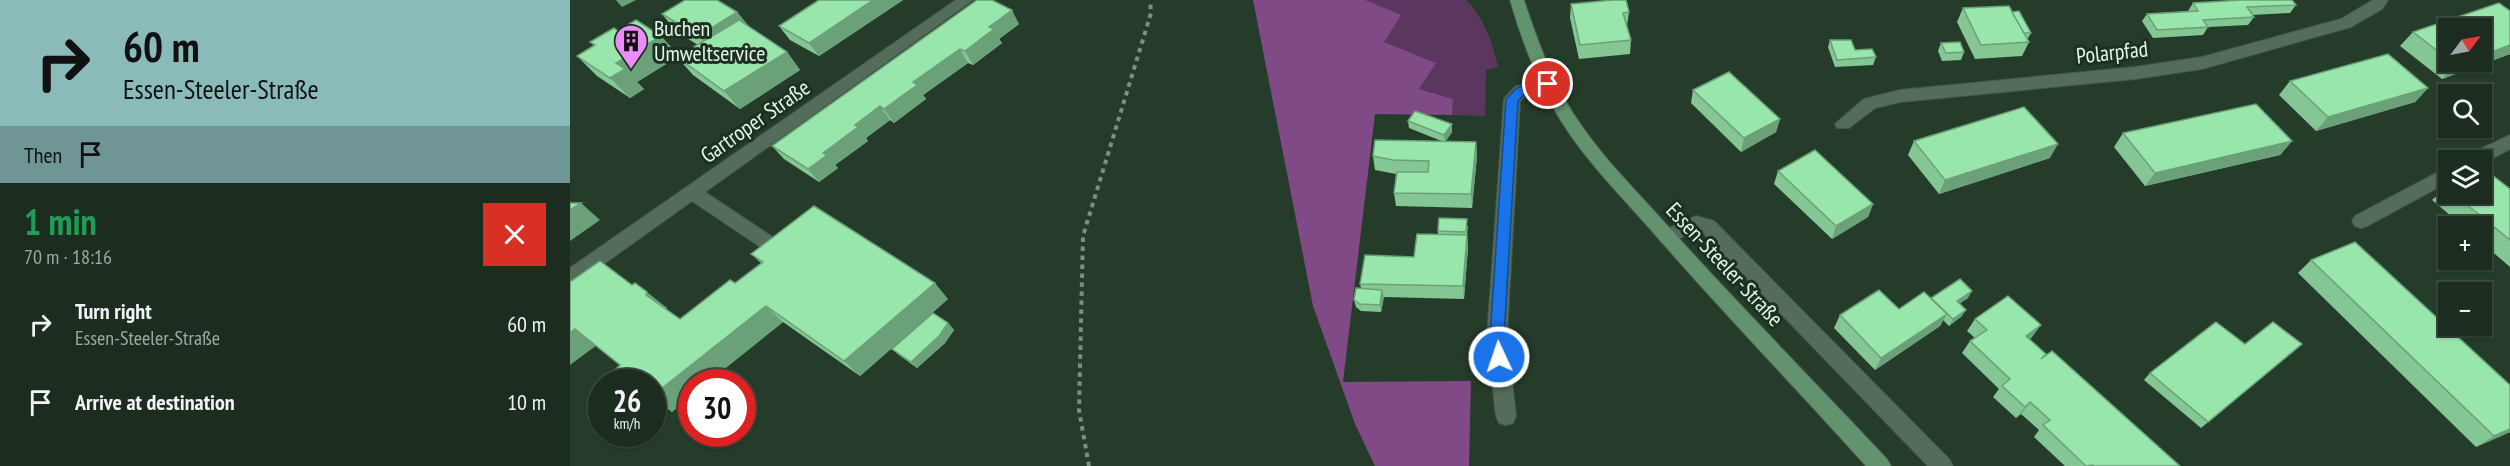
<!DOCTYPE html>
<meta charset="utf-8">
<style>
:root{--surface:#1c2d20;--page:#29392d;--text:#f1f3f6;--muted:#a0a8a5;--line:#3a493e}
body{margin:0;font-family:"PT Sans Narrow",sans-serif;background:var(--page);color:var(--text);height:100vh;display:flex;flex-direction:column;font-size:22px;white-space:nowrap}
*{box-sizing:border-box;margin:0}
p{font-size:20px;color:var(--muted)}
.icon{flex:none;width:33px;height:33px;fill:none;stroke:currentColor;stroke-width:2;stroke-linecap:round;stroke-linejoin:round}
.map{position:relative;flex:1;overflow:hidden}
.sheet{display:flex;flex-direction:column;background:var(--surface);width:570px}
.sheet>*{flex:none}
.guide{background:#8bbbb9;color:#111;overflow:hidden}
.needle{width:39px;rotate:58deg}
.tools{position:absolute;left:1868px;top:18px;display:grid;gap:12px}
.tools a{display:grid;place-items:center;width:54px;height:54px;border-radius:0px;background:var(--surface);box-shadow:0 2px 4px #0004,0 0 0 2px var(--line);font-size:30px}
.speed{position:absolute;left:18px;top:369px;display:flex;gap:12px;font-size:30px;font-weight:700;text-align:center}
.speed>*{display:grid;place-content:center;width:78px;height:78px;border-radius:50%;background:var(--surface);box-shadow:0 2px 4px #0004,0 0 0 2px var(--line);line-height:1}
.speed small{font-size:15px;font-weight:400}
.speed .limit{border:9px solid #d22;background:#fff;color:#111}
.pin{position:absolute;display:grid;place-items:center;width:51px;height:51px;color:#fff;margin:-26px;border:3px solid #fff;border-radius:50%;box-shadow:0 2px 6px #0007}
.me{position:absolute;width:66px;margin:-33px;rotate:357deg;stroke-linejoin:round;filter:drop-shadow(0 0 4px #0008)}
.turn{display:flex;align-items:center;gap:21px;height:126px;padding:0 24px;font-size:27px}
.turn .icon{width:78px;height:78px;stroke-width:2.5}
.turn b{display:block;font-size:42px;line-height:51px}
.then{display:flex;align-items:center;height:57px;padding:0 24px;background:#0003;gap:12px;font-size:22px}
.round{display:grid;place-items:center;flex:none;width:63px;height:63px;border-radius:0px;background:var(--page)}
.headline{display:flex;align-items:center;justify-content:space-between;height:102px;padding:0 24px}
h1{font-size:36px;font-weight:700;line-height:45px;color:#1e9e55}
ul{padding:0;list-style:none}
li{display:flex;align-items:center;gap:18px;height:78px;padding:0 24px}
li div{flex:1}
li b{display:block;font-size:22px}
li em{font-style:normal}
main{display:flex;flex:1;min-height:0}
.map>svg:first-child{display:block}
</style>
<main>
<section class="sheet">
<div class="guide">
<div class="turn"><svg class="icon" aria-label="right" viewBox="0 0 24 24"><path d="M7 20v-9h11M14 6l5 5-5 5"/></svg><div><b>60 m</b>Essen-Steeler-Straße</div></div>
<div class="then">Then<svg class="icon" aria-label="arrive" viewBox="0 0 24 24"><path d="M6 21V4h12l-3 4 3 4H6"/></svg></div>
</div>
<div class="headline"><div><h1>1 min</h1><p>70 m · 18:16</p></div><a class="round" style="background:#d93025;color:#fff"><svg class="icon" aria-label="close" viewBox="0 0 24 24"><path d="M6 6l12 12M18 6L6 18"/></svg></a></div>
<ul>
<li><svg class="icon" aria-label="right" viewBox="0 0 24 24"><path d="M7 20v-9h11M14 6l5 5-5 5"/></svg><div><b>Turn right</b><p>Essen-Steeler-Straße</p></div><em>60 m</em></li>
<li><svg class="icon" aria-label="arrive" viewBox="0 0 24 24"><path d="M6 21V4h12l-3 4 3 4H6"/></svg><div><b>Arrive at destination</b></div><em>10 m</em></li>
</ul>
</section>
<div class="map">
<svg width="1940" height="466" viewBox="0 0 1940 466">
<rect width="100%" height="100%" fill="#263c2b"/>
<path fill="#5b3760" d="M795,0H896C915,19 922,42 928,67L916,70L915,116L882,115V99L849,89L813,41Z"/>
<path fill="#7f4a86" d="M683,0H795L831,15L814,42L866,63L849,89L883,99L882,115L805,114L773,382L901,381L899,466H805L785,424L743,306Z"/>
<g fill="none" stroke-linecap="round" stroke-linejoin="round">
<g stroke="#45594b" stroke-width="2">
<g id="minor">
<path d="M386,0H403L135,192L204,238L207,243L204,248L198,250L192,248L122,201L7,283L0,286V268Z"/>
<path d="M1803,0H1818L1812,9L1781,27L1632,69L1565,79L1330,102L1305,108L1279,128H1267L1265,124L1294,99L1330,90L1565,67L1632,57L1771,19Z"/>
<path d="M978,78L984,80L986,84L984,88L956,95L950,101L937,337L946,416L943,423L936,425L929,423L926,416L917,337L934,99L945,87Z"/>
<path d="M1940,135V149L1911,164V160H1896L1898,155Z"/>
<path d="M1878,167V182L1797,226L1791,228L1785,226L1782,221L1785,216Z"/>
<path d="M1126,216L1144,221L1379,459L1383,466H1358L1132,232L1127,230L1097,244L1091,242L1088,237L1091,232Z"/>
</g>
</g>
<g stroke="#45594b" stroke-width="2">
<path id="major" d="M940,0H954C967,39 981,78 1003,113C1029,154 1064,188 1096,224C1168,304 1244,381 1317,459L1321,466H1296C1225,387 1151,311 1081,230C1050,195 1016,161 991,121C968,83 952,42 940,0Z"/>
</g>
<path stroke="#7d8f81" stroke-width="4" stroke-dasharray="4.5 4.5" stroke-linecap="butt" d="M519,466L509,410L513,236L581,13L580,0"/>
<use href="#minor" fill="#546c5a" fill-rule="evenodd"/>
<use href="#major" fill="#62926e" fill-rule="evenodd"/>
</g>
<g fill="#84c694" fill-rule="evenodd">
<path d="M249,0H333L249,56L220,40L209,26Z"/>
<path d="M407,0L449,24L429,39L432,43L403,65L398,63L353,95L356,99L324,123L320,120L296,138L298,141L265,165L268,168L249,182L214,159L202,146Z"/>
<path d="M1661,0H1722L1726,5L1720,13L1682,15L1684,17L1678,25L1638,27L1633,35L1583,38L1572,21L1577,14L1618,11L1623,3L1662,1Z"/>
<path d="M1929,3L1940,11V54L1872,79L1830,46L1843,32ZM1878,28H1911V62H1878Z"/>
<path d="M1001,4L1059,12L1057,26L1061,40L1060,54L1009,59L1000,18Z"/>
<path d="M1393,8L1461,33L1457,40L1459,42L1452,56L1405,59L1387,22Z"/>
<path d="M167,12L180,28L217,52L230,70L170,109L123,75L107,57L128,45L107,32L92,14Z"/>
<path d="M48,31L91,36L109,56L67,82L74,89L60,98L27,76L7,56L24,45L20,42Z"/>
<path d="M1260,40L1306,57L1303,65L1265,67L1258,47Z"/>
<path d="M1371,43L1394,52L1391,60L1372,61L1368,51Z"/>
<path d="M1720,81L1858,88L1845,102L1746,131L1709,95Z"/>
<path d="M1123,90L1210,119L1206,132L1171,152L1121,103Z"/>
<path d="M838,121L882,132L875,142H906L907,156L902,208L826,206L824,193L826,174L805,170L803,156L874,142L839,128Z"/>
<path d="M1553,133L1722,141L1710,155L1575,186L1544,147Z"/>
<path d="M1344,141L1480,158L1369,194L1338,155Z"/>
<path d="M1208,171L1303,204L1298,217L1262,239L1204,184Z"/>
<path d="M1878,186V194H1911L1940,189V267L1911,242V226H1893L1862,200Z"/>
<path d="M898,226L897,235L898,248L894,299L814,297L811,312L791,311L786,307L784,300L791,288L790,284L844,257L868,234V231Z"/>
<path d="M181,254L378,299L290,376L213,322L138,382H122L102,412L50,365L62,285L97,308L96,309L110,319L165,283L191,263Z"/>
<path d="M1741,260L1940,385V432L1906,447L1728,273Z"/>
<path d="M1361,298H1398L1390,303L1392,316L1379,326L1373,320L1370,326L1305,370L1264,328L1270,315L1329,309Z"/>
<path d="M1405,319L1462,337L1460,339L1473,357L1610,466H1495L1464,437L1469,430L1451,414L1446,418L1423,397L1429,389L1392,353L1400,341L1405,338L1397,331Z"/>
<path d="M378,323L384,330L375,343L347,368L329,355L322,349Z"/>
<path d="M1675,344L1724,351L1631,428L1574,380L1580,373Z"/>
</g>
<g fill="#6ba178">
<path d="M46,0H66L52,7Z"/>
<path d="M303,0H333L249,56L239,43Z"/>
<path d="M442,10L449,24L429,39L432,43L403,65L395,51L419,27Z"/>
<path d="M167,12L182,30L144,54L129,36Z"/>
<path d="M91,36L109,56L67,82L74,89L60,98L40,78L46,63Z"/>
<path d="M1940,45V54L1872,79L1886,65L1895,62H1911V56Z"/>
<path d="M390,49L398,63L353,95L356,99L324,123L314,109L343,82Z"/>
<path d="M217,52L230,70L170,109L154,91Z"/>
<path d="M1858,88L1845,102L1746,131L1758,117Z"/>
<path d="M310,106L320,120L296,138L298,141L265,165L268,168L249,182L238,169L253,153L285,125Z"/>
<path d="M1210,119L1206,132L1171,152L1174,138Z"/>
<path d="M882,124V132L875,142L874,135Z"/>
<path d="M1722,141L1710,155L1575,186L1585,173Z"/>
<path d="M906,142L907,156L902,208L901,194Z"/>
<path d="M1488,144L1480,158L1369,194L1375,180Z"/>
<path d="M11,203L30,220L0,241V210Z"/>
<path d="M1303,204L1298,217L1262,239L1266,226Z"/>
<path d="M897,235L898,248L894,299L893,286Z"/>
<path d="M365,283L378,299L290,376L274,361Z"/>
<path d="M812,290L814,297L811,312L810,305Z"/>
<path d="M1402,291L1398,298L1383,308L1387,301Z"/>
<path d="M77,292L97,308L95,311L76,295Z"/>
<path d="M196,306L213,322L138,382H122V396L102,412L82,398V396Z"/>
<path d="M1396,310L1392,316L1379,326L1383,319Z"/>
<path d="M1377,314L1370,326L1305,370L1311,358Z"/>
<path d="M378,323L384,330L375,343L347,368L341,362Z"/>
<path d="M1471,325L1462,337L1448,348L1456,336Z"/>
<path d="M5,329L27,345L0,365V333Z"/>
<path d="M1460,402L1451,414L1446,418L1455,407Z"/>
<path d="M1940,429V432L1906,447L1924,436Z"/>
</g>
<g fill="#99e6ac" stroke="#6ba178" stroke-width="1.5">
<path d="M115,0H147L167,12L129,36L92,14Z"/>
<path d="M249,0H303L239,43L209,26Z"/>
<path d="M407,0H422L442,10L419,27L424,29L395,51L390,49L343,82L347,85L314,109L310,106L285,125L288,127L253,153L257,155L238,169L202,146Z"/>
<path d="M1043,0H1056L1059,12L1053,13L1061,40L1010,45L1001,4Z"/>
<path d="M1672,0H1722L1726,5L1677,7L1684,17L1633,20L1638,27L1587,30L1577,14L1628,11L1623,3Z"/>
<path d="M1929,3L1940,11V45L1911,56V28H1878V59L1843,32Z"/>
<path d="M1439,6L1459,42L1411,45L1393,8Z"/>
<path d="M1449,11L1461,33H1454L1442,12Z"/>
<path d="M66,20L91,36L46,63L55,69L40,78L7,56L25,45L20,42L44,28L48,31Z"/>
<path d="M169,20L217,52L154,91L107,57Z"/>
<path d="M1260,40H1281L1285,50L1302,49L1306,57L1267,60Z"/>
<path d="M1390,42L1394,52L1376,53L1371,43Z"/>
<path d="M1818,54L1858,88L1758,117L1720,81Z"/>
<path d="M1881,62H1895L1886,65Z"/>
<path d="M1159,72L1210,119L1174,138L1123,90Z"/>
<path d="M1686,104L1722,141L1585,173L1553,133Z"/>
<path d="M1454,107L1488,144L1375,180L1344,141Z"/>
<path d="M845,111L882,124L874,135L838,121Z"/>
<path d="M805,140L906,142L901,194L824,193L827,172H858L859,161L823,160L803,156Z"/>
<path d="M1245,150L1303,204L1266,226L1208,171Z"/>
<path d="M1917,171L1940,189V240L1884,194H1911V173Z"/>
<path d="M0,203H11L0,210Z"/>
<path d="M244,206L365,283L274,361L196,306L82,396V382H62L46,369L50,365L5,329L0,333V282L30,261L62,285L65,283L77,292L76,295L110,319L160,280L165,283L193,262L181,254Z"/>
<path d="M869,218L897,219L896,232L868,231Z"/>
<path d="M847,234L897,235L893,286L790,284L795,255L844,257Z"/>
<path d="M1785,242L1940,385V429L1924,436L1741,260Z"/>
<path d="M1390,279L1402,291L1387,301L1396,310L1383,319L1361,298Z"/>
<path d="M786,288L812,290L810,305L790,304L784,300Z"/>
<path d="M1309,290L1329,309L1354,292L1377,314L1311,358L1270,315Z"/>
<path d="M1438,296L1471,325L1456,336L1476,354L1471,359L1482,351L1610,466H1524L1523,465L1516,466L1473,425L1480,420L1460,402L1455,407L1432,386L1440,379L1400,341L1417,330L1405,319Z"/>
<path d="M363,313L378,323L369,336L341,362L322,349Z"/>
<path d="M1646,322L1675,344L1703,322L1732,344L1638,422L1580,373Z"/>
</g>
<path fill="#1a73e8" stroke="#114b97" stroke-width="1.5" d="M978,80L984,84L982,87L955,94L948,101L934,337L937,357L935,361L929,363L924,361L920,337L936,99L947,88Z"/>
<defs>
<g id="building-pin" transform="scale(1.725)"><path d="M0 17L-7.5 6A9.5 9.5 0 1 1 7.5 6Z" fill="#ed8cf9" stroke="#1c3221"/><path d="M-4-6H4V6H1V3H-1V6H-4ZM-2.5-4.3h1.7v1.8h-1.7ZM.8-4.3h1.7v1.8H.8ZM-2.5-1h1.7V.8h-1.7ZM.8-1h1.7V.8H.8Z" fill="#111"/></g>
</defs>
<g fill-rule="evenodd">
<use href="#building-pin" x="61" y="41"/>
</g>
<g text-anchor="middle" stroke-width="6" stroke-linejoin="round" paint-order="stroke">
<g font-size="22" fill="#e6f4e9" stroke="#1c3221" text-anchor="start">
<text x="84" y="36">Buchen<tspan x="84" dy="25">Umweltservice</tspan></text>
</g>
<g font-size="22" fill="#e6f4e9" stroke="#1c3221">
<text transform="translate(1542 52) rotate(-6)" y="8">Polarpfad</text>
<text transform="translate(185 121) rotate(-35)" y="8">Gartroper Straße</text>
<text transform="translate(1155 264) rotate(47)" y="8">Essen-Steeler-Straße</text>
</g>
</g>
</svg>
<div class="tools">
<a><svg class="needle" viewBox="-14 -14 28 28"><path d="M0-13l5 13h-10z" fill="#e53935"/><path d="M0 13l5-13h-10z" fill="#a0a8a5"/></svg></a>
<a><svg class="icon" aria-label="search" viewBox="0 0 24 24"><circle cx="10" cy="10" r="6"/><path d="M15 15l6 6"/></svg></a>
<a><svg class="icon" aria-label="layers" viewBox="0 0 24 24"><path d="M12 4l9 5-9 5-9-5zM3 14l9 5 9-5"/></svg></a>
<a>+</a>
<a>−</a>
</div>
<div class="speed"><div>26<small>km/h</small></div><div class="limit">30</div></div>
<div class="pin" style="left:978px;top:84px;background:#d93025"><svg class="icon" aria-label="arrive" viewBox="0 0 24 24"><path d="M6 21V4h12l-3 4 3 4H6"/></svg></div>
<svg class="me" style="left:929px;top:357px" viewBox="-20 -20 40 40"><circle r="17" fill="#1a73e8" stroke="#fff" stroke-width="3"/><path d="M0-11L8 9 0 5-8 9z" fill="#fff"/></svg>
</div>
</main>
